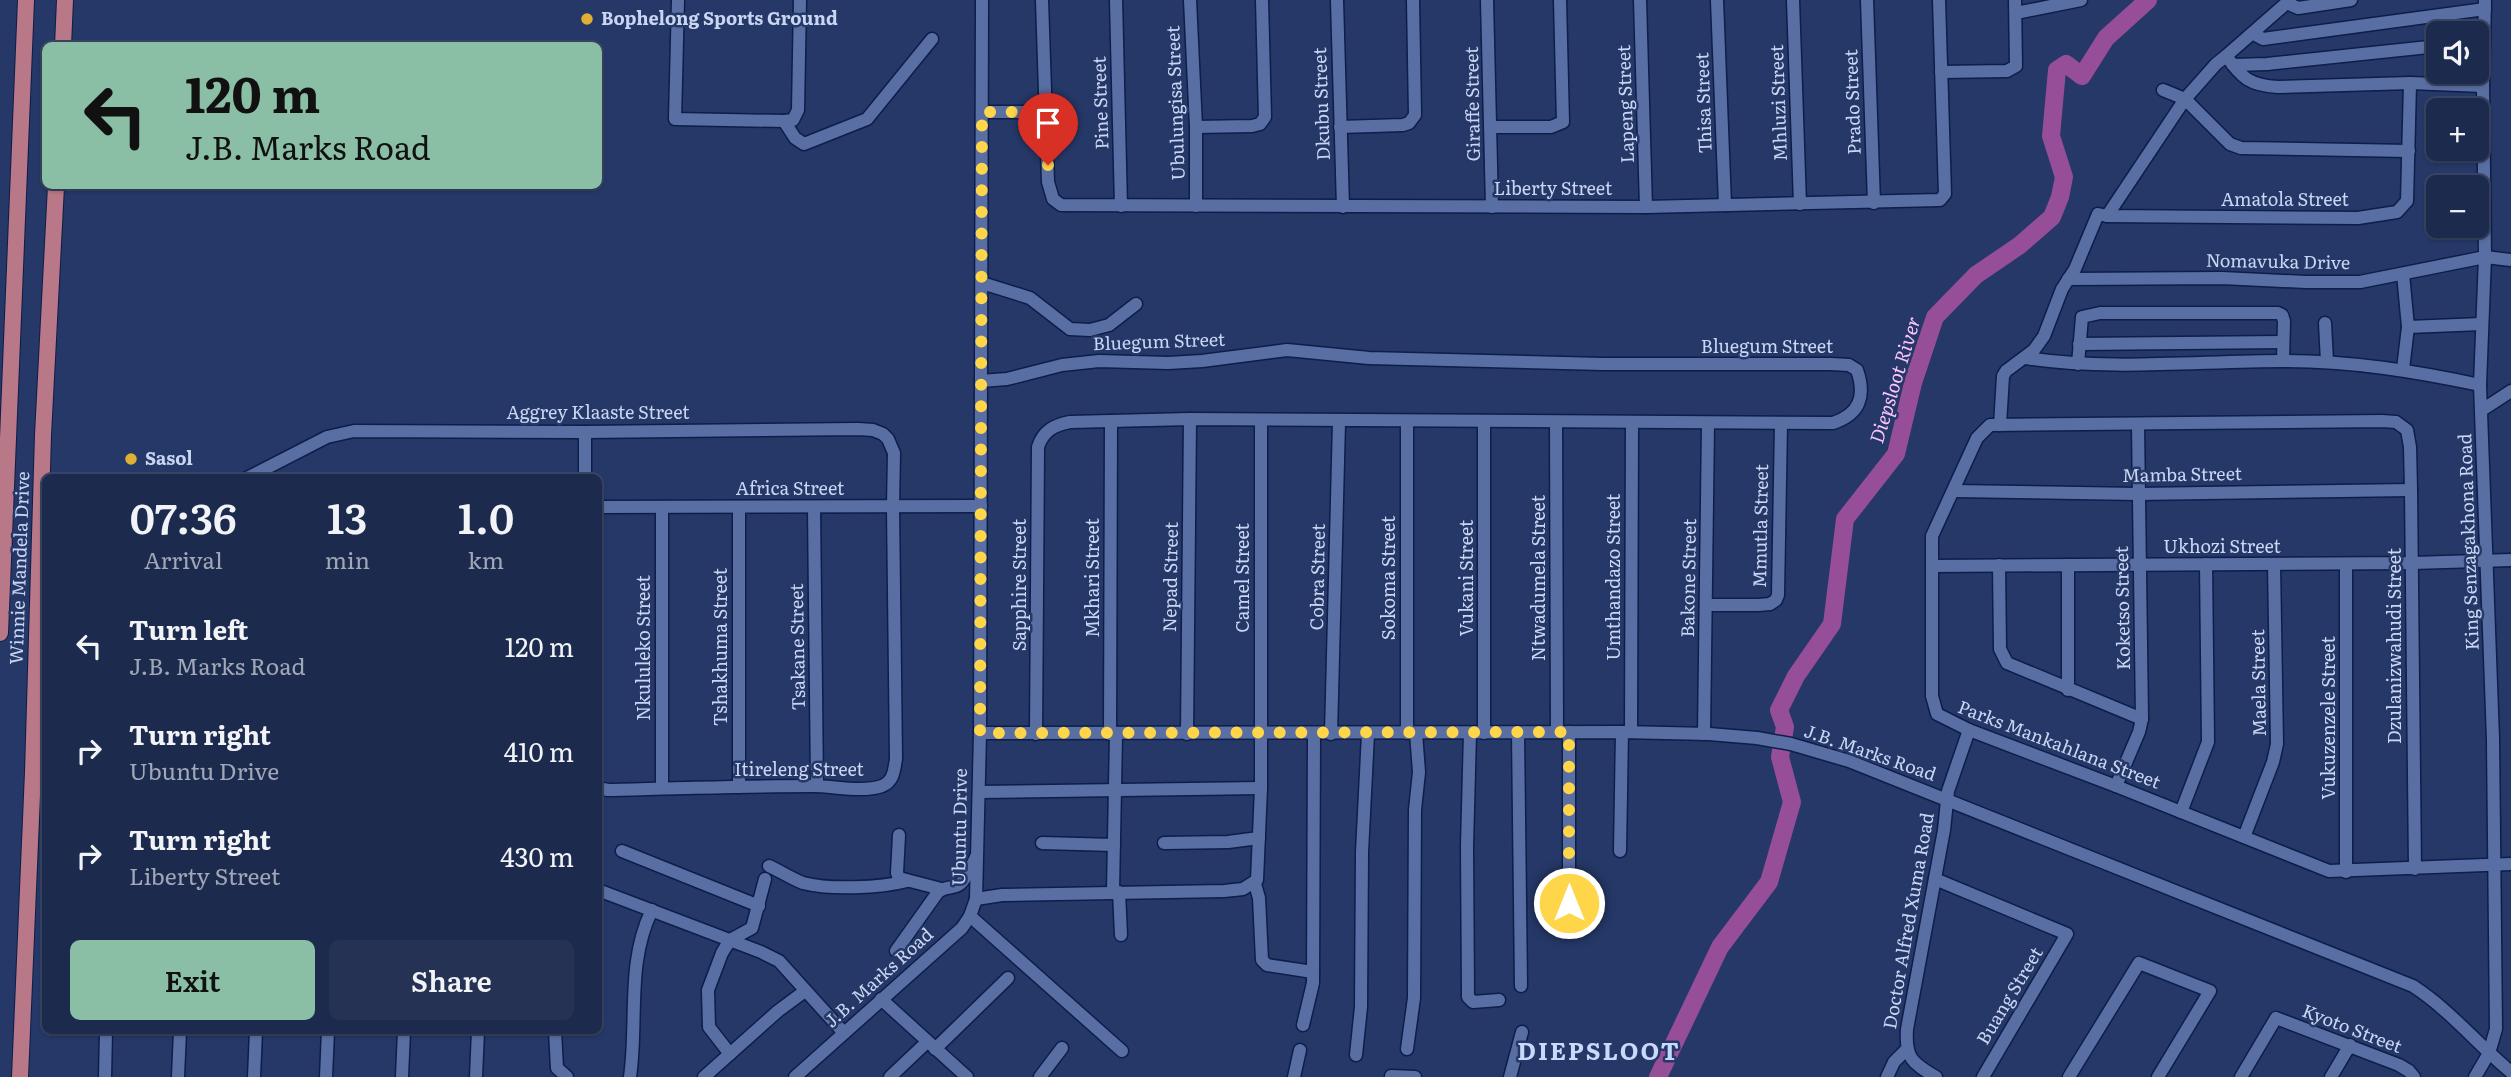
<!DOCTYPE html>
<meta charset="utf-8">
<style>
:root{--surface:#1c2a4d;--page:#253254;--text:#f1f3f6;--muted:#a0a7b6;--line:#3a4665;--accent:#8abfa5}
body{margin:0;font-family:Literata,serif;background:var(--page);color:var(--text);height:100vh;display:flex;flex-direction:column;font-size:26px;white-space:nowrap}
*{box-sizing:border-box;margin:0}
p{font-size:23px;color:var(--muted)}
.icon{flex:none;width:38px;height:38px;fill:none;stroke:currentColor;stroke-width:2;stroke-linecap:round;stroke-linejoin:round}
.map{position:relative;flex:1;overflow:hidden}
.details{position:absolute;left:42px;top:474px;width:560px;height:560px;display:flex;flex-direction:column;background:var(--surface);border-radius:10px;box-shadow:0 2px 5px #0004,0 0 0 2px var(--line)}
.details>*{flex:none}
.hud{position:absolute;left:42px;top:42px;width:560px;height:147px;border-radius:10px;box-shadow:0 2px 5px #0004,0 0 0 2px var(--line);background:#8abfa5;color:#111;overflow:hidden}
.tools{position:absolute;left:2426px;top:21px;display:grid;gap:14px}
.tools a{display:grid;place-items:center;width:63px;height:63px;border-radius:10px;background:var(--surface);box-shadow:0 2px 5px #0004,0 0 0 2px var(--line);font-size:35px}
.pin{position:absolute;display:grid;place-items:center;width:60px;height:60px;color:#fff;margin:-72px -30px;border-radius:50% 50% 50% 0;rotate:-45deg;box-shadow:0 0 7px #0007}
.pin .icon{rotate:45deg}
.me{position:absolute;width:77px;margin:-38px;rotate:0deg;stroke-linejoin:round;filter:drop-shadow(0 0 5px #0008)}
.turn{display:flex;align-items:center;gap:24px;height:147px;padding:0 28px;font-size:32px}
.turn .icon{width:91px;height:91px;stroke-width:2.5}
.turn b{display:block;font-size:49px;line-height:60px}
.eta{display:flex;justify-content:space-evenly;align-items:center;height:119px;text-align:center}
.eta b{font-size:42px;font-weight:600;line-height:49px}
.action{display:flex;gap:14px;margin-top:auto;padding:14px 28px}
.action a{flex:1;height:80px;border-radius:10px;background:var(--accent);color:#111;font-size:28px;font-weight:600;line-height:80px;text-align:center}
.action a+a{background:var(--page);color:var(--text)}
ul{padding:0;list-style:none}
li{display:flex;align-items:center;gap:21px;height:105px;padding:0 28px}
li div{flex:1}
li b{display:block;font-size:26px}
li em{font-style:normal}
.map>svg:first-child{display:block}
</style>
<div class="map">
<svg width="2511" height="1077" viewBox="0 0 2511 1077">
<rect width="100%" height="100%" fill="#253867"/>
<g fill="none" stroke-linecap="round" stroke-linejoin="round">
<path stroke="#954e97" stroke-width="18" d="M1658,1077L1720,947L1769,882L1792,802L1780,757L1785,727L1779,710L1796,676L1832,624L1845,519L1896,454L1913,383L1935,317L1976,275L2020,245L2052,217L2060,197L2064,177L2051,136L2057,70L2066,64L2082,76L2106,38L2148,0"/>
<g stroke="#0e1d4a" stroke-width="15">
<g id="minor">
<path d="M678,0L675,119L784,121L793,120L798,110L800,0"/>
<path d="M1042,0L1048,182L1053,199L1061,205L1646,207L1940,200L1945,194L1939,0"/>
<path d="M1116,0L1121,206"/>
<path d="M1190,0L1196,127V206"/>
<path d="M1337,0L1343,207"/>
<path d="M1487,0L1492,207"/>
<path d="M1640,0L1646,207"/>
<path d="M1717,0L1725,205"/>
<path d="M1793,0L1800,204"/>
<path d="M1867,0L1874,203"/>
<path d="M2290,0L2226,56C2243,78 2248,85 2278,87L2410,83L2483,86"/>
<path d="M2287,3L2298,8L2351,0"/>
<path d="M2016,13L2081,0"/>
<path d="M2254,34L2263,39L2485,9"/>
<path d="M2233,65L2267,64L2438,46"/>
<path d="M1941,72L2007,71L2016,66L2015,0"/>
<path d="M2163,90L2185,99L2230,144L2241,148L2409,151"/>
<path d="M982,112H1045"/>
<path d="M784,121L795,138L804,144L867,119L932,39"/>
<path d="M1196,127L1252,126L1260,124L1265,117L1262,0"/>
<path d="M1340,127L1403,125L1409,123L1415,115L1413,0"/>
<path d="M1492,127H1551L1563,122L1560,0"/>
<path d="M2107,216L2185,99L2216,64L2226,56"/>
<path d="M2403,274L2408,327L2403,369"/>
<path d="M2068,279L2222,278L2306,282H2360L2485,257L2511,260"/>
<path d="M982,283L1030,298L1070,329L1090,330L1109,325L1136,304"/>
<path d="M2325,323L2327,362"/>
<path d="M2408,327L2482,324"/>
<path d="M2079,344L2283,342"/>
<path d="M2026,358C2111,371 2198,361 2284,361C2351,361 2414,371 2480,385"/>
<path d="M2078,364L2082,317L2100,313H2278L2282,315L2284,321L2283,361"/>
<path d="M981,381L1007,379L1062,365L1099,361L1168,363L1202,361L1287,350L1369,358L1603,364H1831L1849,365L1857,370C1866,396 1860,414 1833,423L1190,419L1070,422C1054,425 1043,431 1038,447L1036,734"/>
<path d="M2482,410L2511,391"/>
<path d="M1407,422V733"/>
<path d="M1556,423L1557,732"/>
<path d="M2000,425L2003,376L2006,371L2034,350L2044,336L2062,289L2075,269L2098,214L2107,216L2358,218L2397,212L2407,201L2410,83"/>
<path d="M585,432V478"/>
<path d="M247,478L327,437L354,431L585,432L858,429L873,430L883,434L888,439L894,453L893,507L896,759C894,770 894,781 882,786C862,793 834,786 813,786C745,786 677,788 608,790L598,788"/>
<path d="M1954,491L2138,494L2411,490"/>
<path d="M598,507L981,506"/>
<path d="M662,507V788"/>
<path d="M739,507V787"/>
<path d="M814,507L817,786"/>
<path d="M2346,564V872"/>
<path d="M1999,565L2000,649L2007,663L2142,719"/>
<path d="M1932,566L2412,563L2511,560"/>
<path d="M1706,605H1758L1770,604L1776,600L1778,595L1781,423"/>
<path d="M2068,690V565"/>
<path d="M1631,732L1632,423"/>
<path d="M980,733L1622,732L1709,734L1757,738L1791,744L1849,761L2413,986C2450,1010 2477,1044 2511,1072"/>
<path d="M1470,733L1467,846L1468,997L1473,1002L1499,1000"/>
<path d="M1484,733V423"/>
<path d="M1518,733L1521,986"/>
<path d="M1110,734L1111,421"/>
<path d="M1187,734L1190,419"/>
<path d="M1331,734L1339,422"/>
<path d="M1704,734L1708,423"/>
<path d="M2116,786L2139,732L2142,719L2138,425"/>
<path d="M979,792L1261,788"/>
<path d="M2181,812L2208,742L2206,564"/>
<path d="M899,835L897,873L899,878L941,889"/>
<path d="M2244,837L2273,762L2277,744L2274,564"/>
<path d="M1042,843L1114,845"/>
<path d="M1164,843L1228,842L1259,838"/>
<path d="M622,851L759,906"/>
<path d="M1620,851L1622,732"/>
<path d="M769,866C780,871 792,879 803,883C830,890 880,888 907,881"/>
<path d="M2415,869L2411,490L2410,447L2407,430L2396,422L2382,421L1990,425L1977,438L1932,536V696L1937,714L1969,730L2116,786L2329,871L2511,864"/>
<path d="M1935,879L2067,934L1983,1077"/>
<path d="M1255,884L1259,898L1262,960L1267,965L1313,972"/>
<path d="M598,890L761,952L779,961L844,1033"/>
<path d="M1113,892L1116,734"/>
<path d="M1119,892L1121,935"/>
<path d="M976,899L1002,895L1224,891L1243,889L1257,880L1261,788V421"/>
<path d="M1569,903V732"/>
<path d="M970,916L1122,1051"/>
<path d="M896,951L938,892C945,886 954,889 960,884C967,878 972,865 976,857"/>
<path d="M881,999L967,1077"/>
<path d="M1303,1025L1313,983L1314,734"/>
<path d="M555,1031L557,1068L567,1077"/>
<path d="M935,1049L1008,978"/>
<path d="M1407,1049L1414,998L1415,810L1419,772L1416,733"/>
<path d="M730,1054L709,1027L708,990L722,953L730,940L752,928L765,879"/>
<path d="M1356,1055L1361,1007L1362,852L1368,734"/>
<path d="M1391,1076L1415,1077"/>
<path d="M105,1077L106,1031"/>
<path d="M178,1077L180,1031"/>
<path d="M254,1077L256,1031"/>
<path d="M326,1077L328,1031"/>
<path d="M402,1077L404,1031"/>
<path d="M476,1077L478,1031"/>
<path d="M630,1077C638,1022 626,962 652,910"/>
<path d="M704,1077L778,1011L805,991"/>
<path d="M795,1077L962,928L970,916L976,899L980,733L982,0"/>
<path d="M890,1077L927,1042"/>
<path d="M1040,1077L1062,1048"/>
<path d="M1294,1077L1300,1050"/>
<path d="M1510,1077L1522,1032"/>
<path d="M1887,1077L1894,1062L1906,1050"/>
<path d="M1936,1077C1912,1063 1905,1058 1907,1029L1944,830L1948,791L1969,730"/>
<path d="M2069,1077L2139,963L2210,991L2158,1077"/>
<path d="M2241,1077L2276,1018L2399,1065L2409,1071L2414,1077"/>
<path d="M2331,1077L2350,1045"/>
<path d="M2475,1077L2489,1053L2496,1029L2493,739L2480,385L2485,257L2483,86L2485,0"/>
</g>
</g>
<g stroke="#0e1d4a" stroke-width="18">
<g id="major">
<path d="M63,46L65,0"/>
<path d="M0,633L26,0"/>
<path d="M20,1077L33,772L43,435L56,186"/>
</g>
</g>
<use href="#minor" stroke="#596fa3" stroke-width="12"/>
<use href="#major" stroke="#b97887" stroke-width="16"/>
</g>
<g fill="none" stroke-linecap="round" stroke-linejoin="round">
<path stroke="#ffd54a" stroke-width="12" stroke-dasharray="0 21.6" d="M1048,165L1045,112H982L980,733L1569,732V903"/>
</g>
<g fill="#e0b034" stroke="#253867" stroke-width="2.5">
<circle cx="587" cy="19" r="7"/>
<circle cx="131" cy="459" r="7"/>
</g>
<g text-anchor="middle" stroke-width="5" stroke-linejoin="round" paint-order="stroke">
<g font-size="18" font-weight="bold" fill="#c9d6f3" stroke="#253867" text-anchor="start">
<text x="601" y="25">Bophelong Sports Ground</text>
<text x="145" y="465">Sasol</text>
</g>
<g font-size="18" fill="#c9d6f3" stroke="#253867">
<text transform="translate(1853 102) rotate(-92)" y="6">Prado Street</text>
<text transform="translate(1101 103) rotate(-92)" y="6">Pine Street</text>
<text transform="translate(1176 103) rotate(-92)" y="6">Ubulungisa Street</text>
<text transform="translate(1704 103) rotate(-92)" y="6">Thisa Street</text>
<text transform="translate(1779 103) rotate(-92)" y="6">Mhluzi Street</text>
<text transform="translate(1322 104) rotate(-92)" y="6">Dkubu Street</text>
<text transform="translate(1473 104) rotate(-91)" y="6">Giraffe Street</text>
<text transform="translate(1626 104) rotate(-92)" y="6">Lapeng Street</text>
<text x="1553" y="195">Liberty Street</text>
<text x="2285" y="206">Amatola Street</text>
<text transform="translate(2278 262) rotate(1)" y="6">Nomavuka Drive</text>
<text transform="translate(1159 342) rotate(-2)" y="6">Bluegum Street</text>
<text x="1767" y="353">Bluegum Street</text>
<text x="598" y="419">Aggrey Klaaste Street</text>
<text transform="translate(2182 475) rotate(-1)" y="6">Mamba Street</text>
<text x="790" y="495">Africa Street</text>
<text transform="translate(1761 526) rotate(-89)" y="6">Mmutla Street</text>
<text transform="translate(2469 542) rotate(-92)" y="6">King Senzagakhona Road</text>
<text x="2222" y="553">Ukhozi Street</text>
<text transform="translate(20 568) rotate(-88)" y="6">Winnie Mandela Drive</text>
<text transform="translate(1171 577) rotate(-89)" y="6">Nepad Street</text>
<text transform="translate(1318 577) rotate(-89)" y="6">Cobra Street</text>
<text transform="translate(1614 577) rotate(-90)" y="6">Umthandazo Street</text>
<text transform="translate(1093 578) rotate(-90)" y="6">Mkhari Street</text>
<text transform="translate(1243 578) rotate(-90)" y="6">Camel Street</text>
<text transform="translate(1389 578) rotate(-90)" y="6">Sokoma Street</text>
<text transform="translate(1467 578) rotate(-90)" y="6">Vukani Street</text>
<text transform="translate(1539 578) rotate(-90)" y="6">Ntwadumela Street</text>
<text transform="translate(1689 578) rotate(-89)" y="6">Bakone Street</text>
<text transform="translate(1020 585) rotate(-90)" y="6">Sapphire Street</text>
<text transform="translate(2123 608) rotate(-91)" y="6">Koketso Street</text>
<text transform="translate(2395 646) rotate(-90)" y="6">Dzulanizwahudi Street</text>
<text transform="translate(721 647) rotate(-90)" y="6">Tshakhuma Street</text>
<text transform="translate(798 647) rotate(-91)" y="6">Tsakane Street</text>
<text transform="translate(644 648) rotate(-90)" y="6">Nkululeko Street</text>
<text transform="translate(2259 683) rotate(-91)" y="6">Maela Street</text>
<text transform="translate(2329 718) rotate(-90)" y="6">Vukuzenzele Street</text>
<text transform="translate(2059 745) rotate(21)" y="6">Parks Mankahlana Street</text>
<text transform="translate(1870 753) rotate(19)" y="6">J.B. Marks Road</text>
<text x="799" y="776">Itireleng Street</text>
<text transform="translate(960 827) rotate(-89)" y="6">Ubuntu Drive</text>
<text transform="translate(1909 921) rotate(-80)" y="6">Doctor Alfred Xuma Road</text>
<text transform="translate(879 978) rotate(-42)" y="6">J.B. Marks Road</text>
<text transform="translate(2010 996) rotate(-59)" y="6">Buang Street</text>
<text transform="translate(2352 1029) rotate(21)" y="6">Kyoto Street</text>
</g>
<g font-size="19" font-style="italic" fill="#fdc4fe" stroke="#253867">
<text transform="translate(1895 380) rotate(-73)" y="7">Diepsloot River</text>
</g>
<g font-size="24" font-weight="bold" letter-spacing="2" fill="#c9d9fc" stroke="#253867">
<text x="1599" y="1060">DIEPSLOOT</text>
</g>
</g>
</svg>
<div class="tools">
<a><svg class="icon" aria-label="sound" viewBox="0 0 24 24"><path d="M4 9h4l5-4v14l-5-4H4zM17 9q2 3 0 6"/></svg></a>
<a>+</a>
<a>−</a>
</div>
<div class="pin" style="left:1048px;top:165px;background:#d93025"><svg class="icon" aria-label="arrive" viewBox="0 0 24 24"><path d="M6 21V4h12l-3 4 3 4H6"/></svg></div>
<svg class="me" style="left:1569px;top:903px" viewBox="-20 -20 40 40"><circle r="17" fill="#ffd54a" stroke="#fff" stroke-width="3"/><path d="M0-11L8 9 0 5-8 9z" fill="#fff"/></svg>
<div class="hud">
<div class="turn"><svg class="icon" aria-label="left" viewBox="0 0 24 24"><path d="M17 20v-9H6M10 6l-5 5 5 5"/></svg><div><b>120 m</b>J.B. Marks Road</div></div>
</div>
<section class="details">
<div class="eta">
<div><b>07:36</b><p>Arrival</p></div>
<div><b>13</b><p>min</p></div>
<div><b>1.0</b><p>km</p></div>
</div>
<ul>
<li><svg class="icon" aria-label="left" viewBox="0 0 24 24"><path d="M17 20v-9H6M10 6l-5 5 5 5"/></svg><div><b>Turn left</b><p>J.B. Marks Road</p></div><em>120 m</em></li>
<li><svg class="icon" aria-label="right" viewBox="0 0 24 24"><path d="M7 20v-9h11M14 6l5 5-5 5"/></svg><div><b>Turn right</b><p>Ubuntu Drive</p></div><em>410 m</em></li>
<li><svg class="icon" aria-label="right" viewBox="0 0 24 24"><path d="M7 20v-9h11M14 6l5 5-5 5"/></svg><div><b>Turn right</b><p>Liberty Street</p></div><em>430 m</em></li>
</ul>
<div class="action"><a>Exit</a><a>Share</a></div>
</section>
</div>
